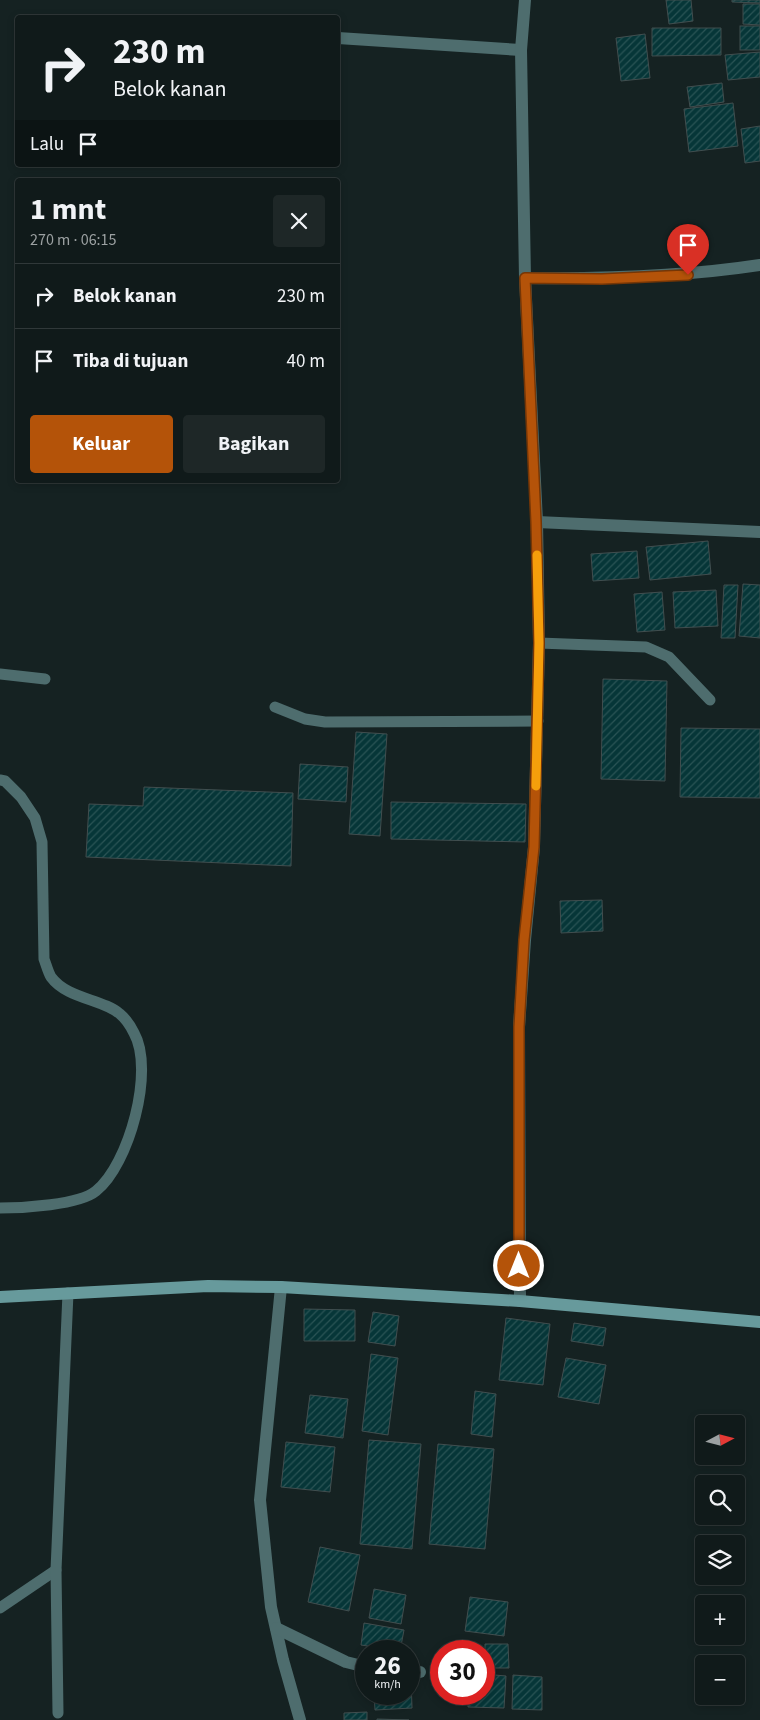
<!DOCTYPE html>
<html lang="id">
<meta charset="utf-8">
<style>
:root{--surface:#101a1a;--page:#1e2727;--text:#f1f3f6;--muted:#9ca1a2;--line:#303839;--accent:#b45309}
body{margin:0;font-family:"Source Sans 3",sans-serif;background:var(--page);color:var(--text);height:100vh;display:flex;flex-direction:column;font-size:19px;white-space:nowrap}
*{box-sizing:border-box;margin:0}
p{font-size:16px;color:var(--muted)}
.icon{flex:none;width:28px;height:28px;fill:none;stroke:currentColor;stroke-width:2;stroke-linecap:round;stroke-linejoin:round}
.map{position:relative;flex:1;overflow:hidden}
.drawer{position:absolute;left:15px;top:178px;width:325px;height:305px;display:flex;flex-direction:column;background:var(--surface);border-radius:5px;box-shadow:0 2px 8px #0003,0 0 0 1px var(--line)}
.drawer>*{flex:none}
.banner{position:absolute;left:15px;top:15px;width:325px;height:152px;border-radius:5px;box-shadow:0 2px 8px #0003,0 0 0 1px var(--line);background:#101a1a;color:var(--text);overflow:hidden}
.needle{width:32px;rotate:83deg}
.buttons{position:absolute;left:695px;top:1415px;display:grid;gap:10px}
.buttons a{display:grid;place-items:center;width:50px;height:50px;border-radius:5px;background:var(--surface);box-shadow:0 2px 8px #0003,0 0 0 1px var(--line);font-size:25px}
.speed{position:absolute;left:355px;top:1640px;display:flex;gap:10px;font-size:25px;font-weight:700;text-align:center}
.speed>*{display:grid;place-content:center;width:65px;height:65px;border-radius:50%;background:var(--surface);box-shadow:0 2px 8px #0003,0 0 0 1px var(--line);line-height:1}
.speed small{font-size:12px;font-weight:400}
.speed .limit{border:8px solid #d22;background:#fff;color:#111}
.pin{position:absolute;display:grid;place-items:center;width:42px;height:42px;color:#fff;margin:-51px -21px;border-radius:50% 50% 50% 0;rotate:-45deg;box-shadow:0 0 5px #0007}
.pin .icon{rotate:45deg}
.me{position:absolute;width:55px;margin:-28px;rotate:0deg;stroke-linejoin:round;filter:drop-shadow(0 0 4px #0008)}
.turn{display:flex;align-items:center;gap:18px;height:105px;padding:0 15px;font-size:22px}
.turn .icon{width:65px;height:65px;stroke-width:2.5}
.turn b{display:block;font-size:35px;line-height:42px}
.then{display:flex;align-items:center;height:48px;padding:0 15px;background:#0003;gap:10px;font-size:19px}
.round{display:grid;place-items:center;flex:none;width:52px;height:52px;border-radius:5px;background:var(--page)}
.headline{display:flex;align-items:center;justify-content:space-between;height:85px;padding:0 15px}
h1{font-size:30px;font-weight:700;line-height:38px}
.action{display:flex;gap:10px;margin-top:auto;padding:10px 15px}
.action a{flex:1;height:58px;border-radius:5px;background:var(--accent);color:#fff;font-size:20px;font-weight:700;line-height:58px;text-align:center}
.action a+a{background:var(--page);color:var(--text)}
ul{padding:0;list-style:none}
li{display:flex;align-items:center;gap:15px;height:65px;padding:0 15px;border-top:1px solid var(--line)}
li div{flex:1}
li b{display:block;font-size:19px}
li em{font-style:normal}
.map>svg:first-child{display:block}
</style>
<div class="map">
<svg width="760" height="1720" viewBox="0 0 760 1720">
<defs>
<pattern id="building-hatch" width="6" height="6" patternUnits="userSpaceOnUse" patternTransform="scale(1.25)"><rect width="6" height="6" fill="#063638"/><path d="M-1 1l2-2M0 6l6-6M5 7l2-2" fill="none" stroke="#2a5455"/></pattern>
</defs>
<rect width="100%" height="100%" fill="#152222"/>
<g fill="url(#building-hatch)" stroke="#414e4f">
<path d="M666,0H691L693,21L669,24Z"/>
<path d="M732,0H760V3L732,2Z"/>
<path d="M743,4H760V25L743,24Z"/>
<rect x="740" y="26" width="20" height="24"/>
<path d="M652,28H721V55L652,56Z"/>
<path d="M645,34L650,78L621,81L616,38Z"/>
<path d="M760,52V77L728,80L725,55Z"/>
<path d="M722,83L724,102L690,107L687,87Z"/>
<path d="M733,103L738,146L689,152L684,109Z"/>
<path d="M760,126V161L745,163L741,129Z"/>
<path d="M708,541L711,574L650,580L646,547Z"/>
<path d="M637,551L639,578L593,581L591,554Z"/>
<path d="M743,584L760,585V638L739,636Z"/>
<path d="M724,585H738L735,638H721Z"/>
<path d="M716,590L718,626L675,628L673,592Z"/>
<path d="M662,592L665,630L637,632L634,594Z"/>
<path d="M603,679L667,681L665,781L601,779Z"/>
<path d="M681,728L760,729V798L680,797Z"/>
<path d="M356,732L387,734L380,836L349,834Z"/>
<path d="M300,764L348,767L346,802L298,799Z"/>
<path d="M144,787L293,793L291,866L86,857L89,804L143,806Z"/>
<path d="M391,802L526,804L525,842L391,839Z"/>
<path d="M602,900L603,931L561,933L560,901Z"/>
<path d="M304,1309L355,1310V1341H304Z"/>
<path d="M373,1312L399,1316L395,1346L368,1342Z"/>
<path d="M506,1318L550,1324L543,1385L499,1380Z"/>
<path d="M574,1323L606,1328L603,1346L571,1341Z"/>
<path d="M371,1354L398,1358L388,1435L362,1431Z"/>
<path d="M566,1358L606,1365L599,1404L558,1397Z"/>
<path d="M475,1391L496,1394L492,1437L471,1434Z"/>
<path d="M310,1395L348,1399L343,1438L305,1433Z"/>
<path d="M369,1440L421,1444L412,1549L360,1544Z"/>
<path d="M286,1442L335,1447L330,1492L281,1487Z"/>
<path d="M438,1444L494,1449L485,1549L429,1544Z"/>
<path d="M320,1547L360,1555L349,1611L308,1602Z"/>
<path d="M374,1589L406,1595L401,1624L369,1618Z"/>
<path d="M470,1597L508,1602L504,1636L465,1631Z"/>
<path d="M364,1623L404,1630L400,1651L361,1645Z"/>
<path d="M485,1644H508L509,1668H485Z"/>
<path d="M484,1674L506,1676L504,1708L468,1707V1694H484Z"/>
<path d="M513,1675L542,1677V1710L512,1709Z"/>
<path d="M409,1678H411L412,1708L375,1710L374,1694H409Z"/>
<path d="M367,1712V1720H344V1713Z"/>
<path d="M377,1719L409,1720H377Z"/>
</g>
<g fill="none" stroke-linecap="round" stroke-linejoin="round">
<g stroke="#4e6d6e" stroke-width="11">
<path d="M539,643L646,647L669,657L710,700"/>
<path d="M0,674L45,679"/>
<path d="M275,707L305,719L325,722L538,721"/>
<path d="M0,780L5,781L21,797L35,818L42,842L44,959C46,964 48,972 51,977C67,999 103,999 120,1014C125,1018 131,1027 134,1033C155,1070 129,1165 96,1191C79,1205 23,1208 0,1208"/>
<path d="M0,1608L56,1570"/>
<path d="M58,1713L56,1570L68,1293"/>
</g>
<g stroke="#4e6d6e" stroke-width="12">
<path d="M338,38L521,50"/>
<path d="M525,278C604,279 682,277 760,265"/>
<path d="M537,522L760,532"/>
<path d="M281,1287L260,1500L271,1607L283,1660L300,1720"/>
<path d="M520,1301L519,1027L525,940L534,847L539,643L537,522L525,278L521,50L525,0"/>
<path d="M276,1628L346,1662L366,1667"/>
<path d="M409,1672H420"/>
</g>
<path stroke="#679a9c" stroke-width="12" d="M0,1297L208,1286L281,1287L520,1301L760,1322"/>
</g>
<g fill="none" stroke-linecap="round" stroke-linejoin="round">
<g stroke="#753606" stroke-width="12">
<path id="route" d="M519,1266V1027L524,940L534,847L539,643L536,522L525,278L602,279L688,275"/>
</g>
<use href="#route" stroke="#b45309" stroke-width="9"/>
<path stroke="#f59e0b" stroke-width="9" d="M536,786L539,643L537,555"/>
</g>
</svg>
<div class="buttons">
<a><svg class="needle" viewBox="-14 -14 28 28"><path d="M0-13l5 13h-10z" fill="#e53935"/><path d="M0 13l5-13h-10z" fill="#9ca1a2"/></svg></a>
<a><svg class="icon" aria-label="search" viewBox="0 0 24 24"><circle cx="10" cy="10" r="6"/><path d="M15 15l6 6"/></svg></a>
<a><svg class="icon" aria-label="layers" viewBox="0 0 24 24"><path d="M12 4l9 5-9 5-9-5zM3 14l9 5 9-5"/></svg></a>
<a>+</a>
<a>−</a>
</div>
<div class="speed"><div>26<small>km/h</small></div><div class="limit">30</div></div>
<div class="pin" style="left:688px;top:275px;background:#d93025"><svg class="icon" aria-label="arrive" viewBox="0 0 24 24"><path d="M6 21V4h12l-3 4 3 4H6"/></svg></div>
<svg class="me" style="left:519px;top:1266px" viewBox="-20 -20 40 40"><circle r="17" fill="#b45309" stroke="#fff" stroke-width="3"/><path d="M0-11L8 9 0 5-8 9z" fill="#fff"/></svg>
<div class="banner">
<div class="turn"><svg class="icon" aria-label="right" viewBox="0 0 24 24"><path d="M7 20v-9h11M14 6l5 5-5 5"/></svg><div><b>230 m</b>Belok kanan</div></div>
<div class="then">Lalu<svg class="icon" aria-label="arrive" viewBox="0 0 24 24"><path d="M6 21V4h12l-3 4 3 4H6"/></svg></div>
</div>
<section class="drawer">
<div class="headline"><div><h1>1 mnt</h1><p>270 m · 06:15</p></div><a class="round"><svg class="icon" aria-label="close" viewBox="0 0 24 24"><path d="M6 6l12 12M18 6L6 18"/></svg></a></div>
<ul>
<li><svg class="icon" aria-label="right" viewBox="0 0 24 24"><path d="M7 20v-9h11M14 6l5 5-5 5"/></svg><div><b>Belok kanan</b></div><em>230 m</em></li>
<li><svg class="icon" aria-label="arrive" viewBox="0 0 24 24"><path d="M6 21V4h12l-3 4 3 4H6"/></svg><div><b>Tiba di tujuan</b></div><em>40 m</em></li>
</ul>
<div class="action"><a>Keluar</a><a>Bagikan</a></div>
</section>
</div>
